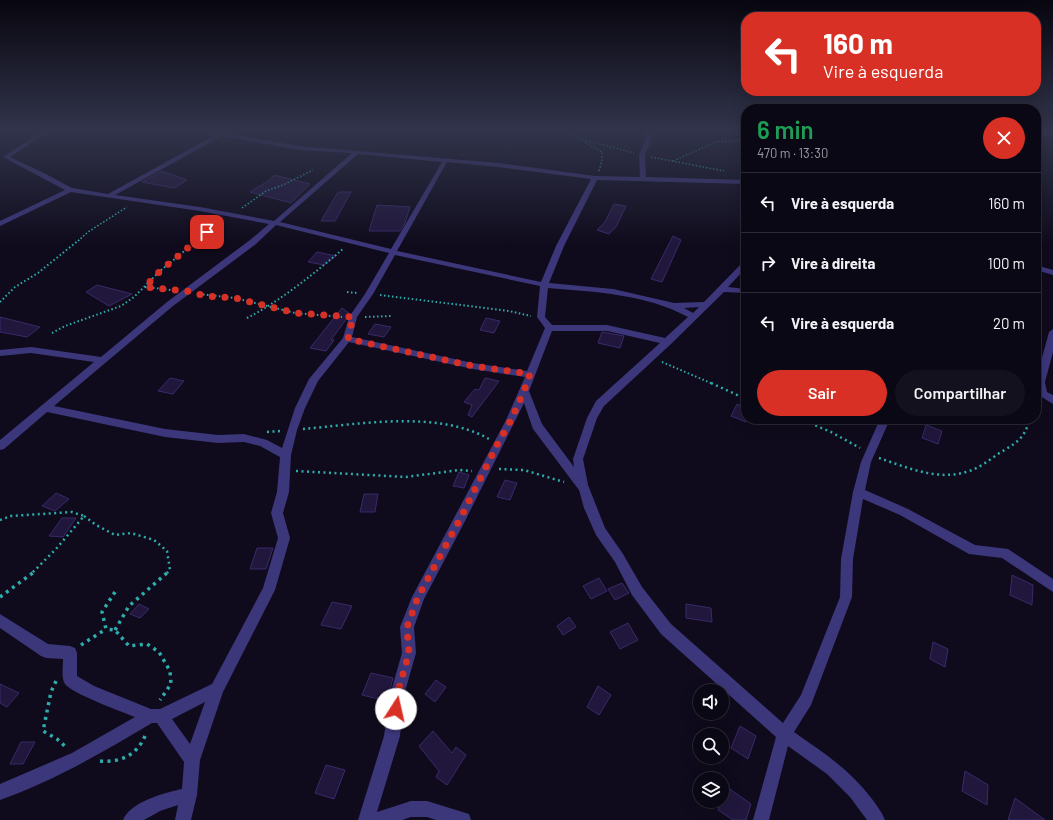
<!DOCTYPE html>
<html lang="pt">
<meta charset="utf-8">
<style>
:root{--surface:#0b0815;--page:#14111e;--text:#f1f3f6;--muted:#9a9aa0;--line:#2b2934;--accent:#d93025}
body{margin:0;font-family:Barlow,sans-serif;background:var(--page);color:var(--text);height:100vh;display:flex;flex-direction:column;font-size:15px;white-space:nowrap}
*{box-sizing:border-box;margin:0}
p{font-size:13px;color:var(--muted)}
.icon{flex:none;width:22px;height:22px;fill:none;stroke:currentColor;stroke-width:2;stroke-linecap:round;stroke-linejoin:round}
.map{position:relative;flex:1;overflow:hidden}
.panel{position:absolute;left:741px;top:104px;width:300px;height:320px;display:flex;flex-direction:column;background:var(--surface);border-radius:16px;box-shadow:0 4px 16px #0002,0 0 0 1px var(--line)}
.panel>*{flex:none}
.banner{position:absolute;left:741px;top:12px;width:300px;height:84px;border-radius:16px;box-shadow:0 4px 16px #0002,0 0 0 1px var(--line);background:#d93025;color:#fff;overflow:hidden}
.controls{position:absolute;left:693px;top:684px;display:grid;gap:8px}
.controls a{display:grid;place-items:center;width:36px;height:36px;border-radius:50%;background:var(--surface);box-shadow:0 4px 16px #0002,0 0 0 1px var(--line);font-size:20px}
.pin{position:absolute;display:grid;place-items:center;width:34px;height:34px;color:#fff;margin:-17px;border-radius:8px;box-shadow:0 2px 6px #0006}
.me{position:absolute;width:44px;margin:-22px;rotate:10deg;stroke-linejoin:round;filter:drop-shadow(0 0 3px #0008)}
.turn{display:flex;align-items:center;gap:14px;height:84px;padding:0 16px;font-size:18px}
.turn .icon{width:52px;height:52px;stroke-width:2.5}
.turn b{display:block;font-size:28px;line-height:34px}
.round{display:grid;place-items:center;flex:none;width:42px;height:42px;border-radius:21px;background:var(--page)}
.summary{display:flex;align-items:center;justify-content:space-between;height:68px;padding:0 16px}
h1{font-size:24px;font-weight:600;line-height:30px;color:#1e9e55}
.action{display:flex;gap:8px;margin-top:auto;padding:8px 16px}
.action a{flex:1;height:46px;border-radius:24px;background:var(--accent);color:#fff;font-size:16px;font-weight:600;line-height:46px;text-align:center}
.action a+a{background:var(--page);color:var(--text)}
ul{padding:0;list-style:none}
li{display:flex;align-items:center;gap:12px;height:60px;padding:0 16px;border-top:1px solid var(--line)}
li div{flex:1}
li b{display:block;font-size:15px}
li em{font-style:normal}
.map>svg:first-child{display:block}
</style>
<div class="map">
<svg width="1053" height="820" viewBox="0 0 1053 820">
<rect width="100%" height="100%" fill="#0f0b1c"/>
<g fill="#21173d" stroke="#392a69">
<path d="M162,171L187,180L174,188L142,182Z"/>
<path d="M274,175L310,184L291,203L250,192L268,181Z"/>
<path d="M338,192H351L335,221H321Z"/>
<path d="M614,204L626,206L616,227L609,234L597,230L605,222Z"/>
<path d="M377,205L410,207L405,223L400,231H369Z"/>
<path d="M673,236L681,240L662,282L651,279Z"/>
<path d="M317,252L336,256L324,265L308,262Z"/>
<path d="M97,285L132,294L109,306L86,292Z"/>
<path d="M342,308L350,314L331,340H334L326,351L310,348Z"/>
<path d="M0,317L40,327L27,337L0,332Z"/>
<path d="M486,318L500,321L494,333L480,330Z"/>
<path d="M375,324L391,327L384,337L368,334Z"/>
<path d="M602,332L624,336L620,348L598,343Z"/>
<path d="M170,378L184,381L173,394L158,391Z"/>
<path d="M485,378L499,381L472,417L468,415L472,405L464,402L475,389L479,390Z"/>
<path d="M737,404L746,408V422L731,416Z"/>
<path d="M926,425L942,431L938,444L922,438Z"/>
<path d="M459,472L469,475L464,488L453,486Z"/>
<path d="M505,480L517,483L510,500L497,497Z"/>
<path d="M56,493L69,499L55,511L42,506Z"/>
<path d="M364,494H378L375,512H360Z"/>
<path d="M62,518H76L63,537L49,536Z"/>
<path d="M257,548H273L266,569H250Z"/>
<path d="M1012,575L1033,585L1032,605L1010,595Z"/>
<path d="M599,578L607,591L591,599L583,586Z"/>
<path d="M622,583L629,593L615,600L608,589Z"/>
<path d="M332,602L352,606L341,629L321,625Z"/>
<path d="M139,604L149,609L140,618L130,614Z"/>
<path d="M686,604L711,608L712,622L686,618Z"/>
<path d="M569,617L576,627L563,635L557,626Z"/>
<path d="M628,623L638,640L620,649L610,632Z"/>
<path d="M933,642L948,649L945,667L930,659Z"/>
<path d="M371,673L393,678L387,701L362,695Z"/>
<path d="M436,680L446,687L435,702L425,694Z"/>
<path d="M0,684L19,693L7,707L0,703Z"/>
<path d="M598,686L611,695L599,715L587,707Z"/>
<path d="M740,726L756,736L748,759L731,748Z"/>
<path d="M433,731L452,753L456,747L466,755L447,785L436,777L439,771L419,746Z"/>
<path d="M21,742H35L23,764H10Z"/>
<path d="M326,765L345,770L334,799L315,793Z"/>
<path d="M965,771L988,785L987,805L962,791Z"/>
<path d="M727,787L751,804L746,820H733L718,810Z"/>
<path d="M1015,798L1045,820H1008Z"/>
</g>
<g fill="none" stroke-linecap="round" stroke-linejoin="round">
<g stroke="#2dadab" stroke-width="1.5" stroke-dasharray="1.5 2" stroke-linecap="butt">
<path d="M560,130L581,139L634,153"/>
<path d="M585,142L602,152"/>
<path d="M651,157L724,171"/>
<path d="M673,161L716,142L746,140"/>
<path d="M599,171L602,160V152"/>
<path d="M242,208L266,191L283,185L313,170"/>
<path d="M78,241L88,232L127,207"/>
<path d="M197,241L207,232L210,220"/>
</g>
<g stroke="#2dadab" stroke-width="2" stroke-dasharray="1.5 2.5" stroke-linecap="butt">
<path d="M145,287L171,290"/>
<path d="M347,292L357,293"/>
<path d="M199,294L235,298L295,313L342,317"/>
<path d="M380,295L509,311L531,316"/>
<path d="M0,302L15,287L38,273L79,240"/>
<path d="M365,317L392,316"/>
<path d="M247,318C279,302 316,272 343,249"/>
<path d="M52,333L65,326L121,306L134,297L160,271L198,240"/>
<path d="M662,362L713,384"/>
</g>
<g stroke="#2dadab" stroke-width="2.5" stroke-dasharray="2 3.5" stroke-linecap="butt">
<path d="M711,383L746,399"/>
<path d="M1036,408L1039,402"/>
<path d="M800,419L831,432L860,448"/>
<path d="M303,429C360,424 438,410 489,439"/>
<path d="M267,432L280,431"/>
<path d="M879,458C906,467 937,481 966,472C978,469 988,461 998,454C1017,442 1023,441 1030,419"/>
<path d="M499,469L524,470L564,482"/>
<path d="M296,471L406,477L459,470L472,471"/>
<path d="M84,516L96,525L115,535L131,533L154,540L167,551L170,570L167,573"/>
<path d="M0,520L11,516L72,512L84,516L56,549L32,573"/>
</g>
<g stroke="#2dadab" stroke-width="3.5" stroke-dasharray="3 4.5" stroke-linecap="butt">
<path d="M115,592L102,612L106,629L115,630L129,646L147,644L159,652L170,671L171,684L160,700"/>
<path d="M0,597L34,572"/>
<path d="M115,630L129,606L168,572"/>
<path d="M81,645L106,629"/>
<path d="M56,681L51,692L43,731L57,739L67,748"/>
<path d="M100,761C120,763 137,755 145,736"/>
</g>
<g fill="#3c367b" fill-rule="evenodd">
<path d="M44,130H51L10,157L44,173L72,188L108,194L215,135L189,130L221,132L299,146L498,163L595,176L640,177L639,155L645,140L644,130H650L651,140L645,155L646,177L746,180V184L597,180L564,246L549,283L613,289L674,303L704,302L743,262H746V268L728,287L746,289V293L724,292L671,344L604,406L597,418L583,459L588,485L605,528L623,554L642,587L671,624L783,723L801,695L840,597L841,559L853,492L861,462L880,419H890L871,462L865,490L908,509L975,545L1008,549L1053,579V592L1002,558L969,554L900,515L863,499L853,559L852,597L811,705L794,732C824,753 849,769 872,799C877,806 882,812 885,820H867L850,797L827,774L788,746L769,820H753L776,737L661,634L632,595L615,562L596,535L584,508L579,490L533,429L524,403L464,523L424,599L414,627L416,653L404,695L400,736L377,812L411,801H427L469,814L471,820H436L427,817H411L402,820H358L384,736L390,695L402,653L400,627L412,597L506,420L525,377L473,369L349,342L318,381L305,408L297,430L291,455L289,492L283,513L290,538L275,590L223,692L200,760L197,795L191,820H175L178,805L160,811L144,820H123C130,802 164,793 182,789L184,762L157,723H152C103,752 54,781 0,800V784L72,753L135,717C122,712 71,693 65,684C61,678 63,666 63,659L46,658L41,656L0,628V614L48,644L70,646L75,648L77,653V676L94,686L151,709H160L212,684L263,588L278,538L271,513L277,492L280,457L260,446L244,442L218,443L165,437L47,412L4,449L0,450V440L94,362L31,353L0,356V350L31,347L101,357L167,302L250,240L269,224L200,211L71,192L0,226V221L65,190L3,157ZM222,136L299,150L352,153L274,221L200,207L115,195ZM358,154L442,162L391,249L280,222ZM447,162L498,167L591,179L556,246L541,282L397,251ZM276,225L389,253L365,294L349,317L343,338L309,379L295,408L282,448L267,440L244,434L218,435L165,429L54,406L173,306L256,244ZM395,255L540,286L537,317L545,328L527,371L473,363L352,337L357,317L373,294ZM548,288C595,292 646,294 688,317L665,338L607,325H552L545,317ZM699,307L693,313L684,308ZM552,331H607L660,343L596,401L587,418L573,459L574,467L542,424L529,391ZM205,702L190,744L172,719Z"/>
<path d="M1053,131V135L1036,137V133Z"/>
<path d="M1036,265L1053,270V275L1036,270Z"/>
<path d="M1053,329V352L1045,382L1047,392L1053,395V404L1040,396L1036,380L1049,332Z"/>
</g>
</g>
<linearGradient id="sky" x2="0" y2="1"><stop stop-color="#08060f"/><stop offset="0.53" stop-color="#31344b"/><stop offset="1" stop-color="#31344b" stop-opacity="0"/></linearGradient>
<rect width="1053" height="245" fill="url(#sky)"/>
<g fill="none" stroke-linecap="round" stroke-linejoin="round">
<path stroke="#d93025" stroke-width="7" stroke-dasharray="0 12.6" d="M207,232L160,271L145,287L187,291L206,296L235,298L295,313L353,317L348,339L473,366L530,374L524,391L511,420L497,445L460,519L418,597L407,627L409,653L397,695L396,709"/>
</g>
</svg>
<div class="controls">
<a><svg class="icon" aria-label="sound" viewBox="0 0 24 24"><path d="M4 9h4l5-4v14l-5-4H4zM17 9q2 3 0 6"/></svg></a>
<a><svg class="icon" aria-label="search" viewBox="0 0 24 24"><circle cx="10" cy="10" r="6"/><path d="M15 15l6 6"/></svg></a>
<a><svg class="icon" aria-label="layers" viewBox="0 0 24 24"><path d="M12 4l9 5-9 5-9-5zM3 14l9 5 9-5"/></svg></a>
</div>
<div class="pin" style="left:207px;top:232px;background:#d93025"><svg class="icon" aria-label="arrive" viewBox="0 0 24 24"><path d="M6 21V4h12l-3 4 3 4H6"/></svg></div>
<svg class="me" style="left:396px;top:709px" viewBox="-20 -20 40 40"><circle r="19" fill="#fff"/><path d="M0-13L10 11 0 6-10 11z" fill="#d93025"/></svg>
<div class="banner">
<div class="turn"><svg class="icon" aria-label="left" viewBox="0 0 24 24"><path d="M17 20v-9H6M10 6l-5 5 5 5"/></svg><div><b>160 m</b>Vire à esquerda</div></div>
</div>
<section class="panel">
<div class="summary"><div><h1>6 min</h1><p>470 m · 13:30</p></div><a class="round" style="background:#d93025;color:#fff"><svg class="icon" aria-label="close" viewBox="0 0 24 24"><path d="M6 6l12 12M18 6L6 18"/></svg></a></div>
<ul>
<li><svg class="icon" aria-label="left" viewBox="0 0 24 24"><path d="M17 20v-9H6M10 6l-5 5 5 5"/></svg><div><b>Vire à esquerda</b></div><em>160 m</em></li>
<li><svg class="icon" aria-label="right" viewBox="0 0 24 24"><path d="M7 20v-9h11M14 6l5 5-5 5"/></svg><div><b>Vire à direita</b></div><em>100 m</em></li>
<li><svg class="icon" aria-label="left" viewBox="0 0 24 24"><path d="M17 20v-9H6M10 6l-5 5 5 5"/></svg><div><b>Vire à esquerda</b></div><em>20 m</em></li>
</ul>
<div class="action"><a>Sair</a><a>Compartilhar</a></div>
</section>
</div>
